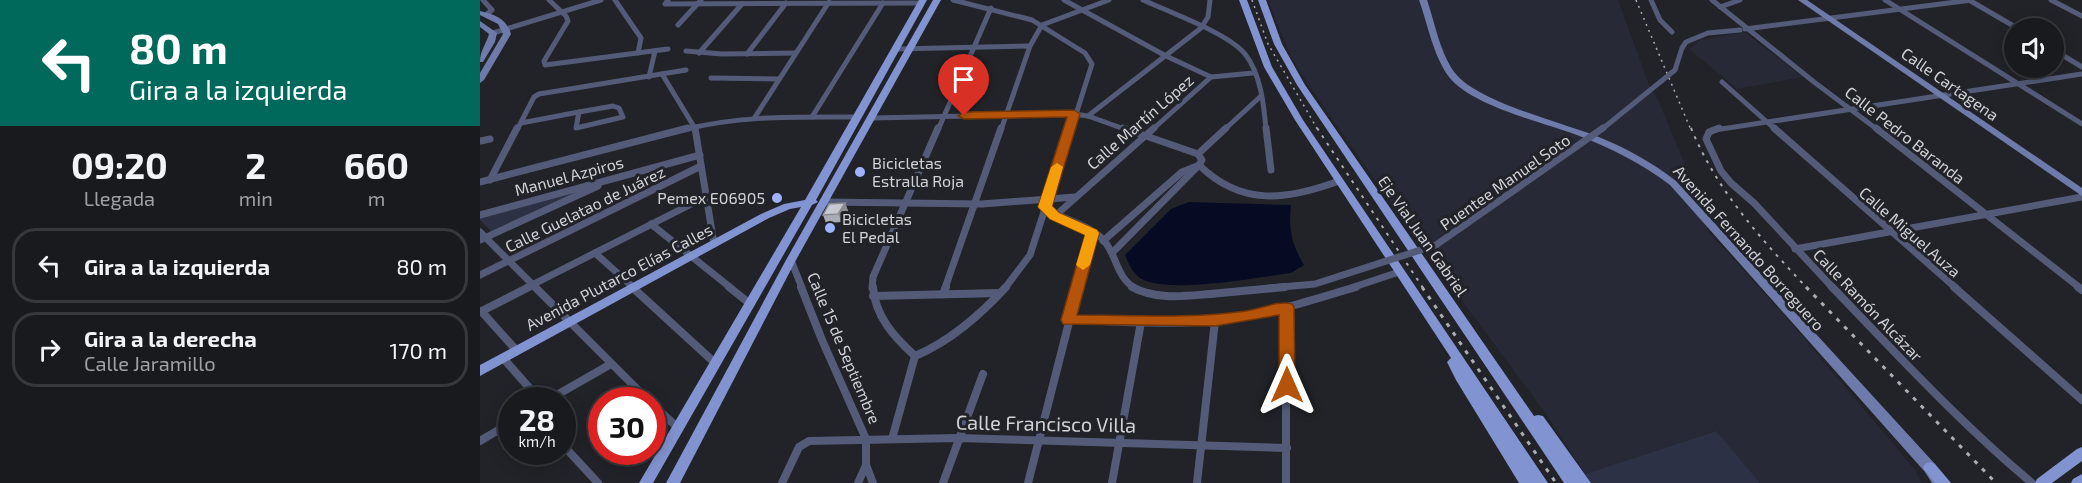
<!DOCTYPE html>
<html lang="es">
<meta charset="utf-8">
<style>
:root{--surface:#191a1e;--page:#222327;--text:#f1f3f6;--muted:#9fa1a4;--line:#37383c}
body{margin:0;font-family:"Exo 2",sans-serif;background:var(--page);color:var(--text);height:100vh;display:flex;flex-direction:column;font-size:22px;white-space:nowrap}
*{box-sizing:border-box;margin:0}
p{font-size:20px;color:var(--muted)}
.icon{flex:none;width:33px;height:33px;fill:none;stroke:currentColor;stroke-width:2;stroke-linecap:round;stroke-linejoin:round}
.map{position:relative;flex:1;overflow:hidden}
.details{display:flex;flex-direction:column;background:var(--surface);width:480px}
.details>*{flex:none}
.guide{background:#00695c;color:#fff;overflow:hidden}
.tools{position:absolute;left:1524px;top:18px;display:grid;gap:12px}
.tools a{display:grid;place-items:center;width:60px;height:60px;border-radius:50%;background:var(--surface);box-shadow:0 3px 15px #0003,0 0 0 2px var(--line);font-size:30px}
.speed{position:absolute;left:18px;top:387px;display:flex;gap:12px;font-size:30px;font-weight:700;text-align:center}
.speed>*{display:grid;place-content:center;width:78px;height:78px;border-radius:50%;background:var(--surface);box-shadow:0 3px 15px #0003,0 0 0 2px var(--line);line-height:1}
.speed small{font-size:15px;font-weight:400}
.speed .limit{border:9px solid #d22;background:#fff;color:#111}
.pin{position:absolute;display:grid;place-items:center;width:51px;height:51px;color:#fff;margin:-62px -26px;border-radius:50% 50% 50% 0;rotate:-45deg;box-shadow:0 0 6px #0007}
.pin .icon{rotate:45deg}
.me{position:absolute;width:66px;margin:-33px;rotate:0deg;stroke-linejoin:round;filter:drop-shadow(0 0 4px #0008)}
.turn{display:flex;align-items:center;gap:21px;height:126px;padding:0 30px;font-size:27px}
.turn .icon{width:78px;height:78px;stroke-width:2.5}
.turn b{display:block;font-size:42px;line-height:51px}
.eta{display:flex;justify-content:space-evenly;align-items:center;height:102px;text-align:center}
.eta b{font-size:36px;font-weight:700;line-height:42px}
ul{padding:0;list-style:none}
li{display:flex;align-items:center;gap:18px;height:75px;margin:0 12px 9px;padding:0 18px;border:3px solid var(--line);border-radius:24px}
li div{flex:1}
li b{display:block;font-size:22px}
li em{font-style:normal}
main{display:flex;flex:1;min-height:0}
.map>svg:first-child{display:block}
</style>
<main>
<section class="details">
<div class="guide">
<div class="turn"><svg class="icon" aria-label="left" viewBox="0 0 24 24"><path d="M17 20v-9H6M10 6l-5 5 5 5"/></svg><div><b>80 m</b>Gira a la izquierda</div></div>
</div>
<div class="eta">
<div><b>09:20</b><p>Llegada</p></div>
<div><b>2</b><p>min</p></div>
<div><b>660</b><p>m</p></div>
</div>
<ul>
<li><svg class="icon" aria-label="left" viewBox="0 0 24 24"><path d="M17 20v-9H6M10 6l-5 5 5 5"/></svg><div><b>Gira a la izquierda</b></div><em>80 m</em></li>
<li><svg class="icon" aria-label="right" viewBox="0 0 24 24"><path d="M7 20v-9h11M14 6l5 5-5 5"/></svg><div><b>Gira a la derecha</b><p>Calle Jaramillo</p></div><em>170 m</em></li>
</ul>
</section>
<div class="map">
<svg width="1602" height="483" viewBox="0 0 1602 483">
<rect width="100%" height="100%" fill="#212328"/>
<g fill="#272a36">
<path d="M788,0H1138L1169,85L1178,100L1212,181L1242,219L1226,229L1306,317L1436,471L1441,483H1280L1235,431L1105,474L1064,411L950,258L829,86L810,55Z"/>
<path d="M1264,32L1323,77L1257,89L1209,49L1220,40Z"/>
</g>
<g fill="#2c3146">
<path d="M106,189L12,232L0,220V218Z"/>
<path d="M1236,431L1280,483H1111L1105,474Z"/>
</g>
<path fill="#060a22" d="M709,202L811,205C808,229 812,245 824,265L811,273C778,277 685,295 660,278C652,272 649,264 645,255L691,209Z"/>
<g fill="none" stroke-linecap="round" stroke-linejoin="round">
<g stroke="#535b79" stroke-width="5">
<path d="M3,0L12,10L7,14"/>
<path d="M69,0L86,16L88,21L64,61L65,65L188,49"/>
<path d="M135,0L161,38L158,53"/>
<path d="M188,0L185,4L441,3"/>
<path d="M473,0L552,20L605,53L612,64L591,130"/>
<path d="M584,0L686,56L731,77"/>
<path d="M663,0C689,12 748,33 765,54C781,74 784,106 786,130"/>
<path d="M1171,0L1180,20L1192,32"/>
<path d="M1232,0L1334,82L1398,130"/>
<path d="M1405,0L1602,124"/>
<path d="M1489,0L1537,28"/>
<path d="M1571,0L1602,16"/>
<path d="M1240,7L1260,0"/>
<path d="M198,25L221,0"/>
<path d="M1265,29L1492,0"/>
<path d="M13,33L121,0"/>
<path d="M416,49L550,46"/>
<path d="M1574,50L1602,67"/>
<path d="M206,51L242,54L316,53"/>
<path d="M219,53L262,4"/>
<path d="M267,54L306,3"/>
<path d="M182,74L216,130"/>
<path d="M169,77L175,51"/>
<path d="M231,78L299,79"/>
<path d="M1242,82L1296,130"/>
<path d="M133,106L139,108L143,117L96,128L99,112Z"/>
<path d="M608,116L721,28L728,17L730,0"/>
<path d="M275,117L349,2"/>
<path d="M332,117L403,3"/>
<path d="M392,118L594,114L608,116L647,130"/>
<path d="M41,123L99,112"/>
<path d="M37,130L54,97L59,94L206,70"/>
<path d="M203,130C260,115 318,117 377,117"/>
<path d="M458,130L511,8"/>
<path d="M521,130L550,46L562,25L629,0"/>
<path d="M672,130L731,77L773,73"/>
<path d="M744,130L781,96"/>
<path d="M1235,130L1602,74"/>
</g>
<g stroke="#535b79" stroke-width="7">
<path d="M215,128L234,244"/>
<path d="M643,128L718,154"/>
<path d="M786,128L791,170"/>
<path d="M1239,128L1229,132L1226,139L1241,171L1251,183L1274,203L1353,288"/>
<path d="M1294,128L1476,288"/>
<path d="M1396,128L1600,288"/>
<path d="M0,141L10,139"/>
<path d="M718,154L746,128"/>
<path d="M719,165C762,207 807,200 859,181"/>
<path d="M10,180L37,128"/>
<path d="M0,182L208,128"/>
<path d="M345,202L502,204L595,197"/>
<path d="M565,207C583,221 611,224 625,242C637,257 637,278 655,288"/>
<path d="M0,215L220,155"/>
<path d="M575,216L674,128"/>
<path d="M171,224L251,288"/>
<path d="M0,232L56,288"/>
<path d="M0,240L118,186"/>
<path d="M623,241L702,172L717,166"/>
<path d="M1315,249L1602,197"/>
<path d="M633,252L719,165L722,160L718,154"/>
<path d="M115,253L154,288"/>
<path d="M311,260L322,288"/>
<path d="M0,275L221,166"/>
<path d="M46,288L225,197"/>
<path d="M392,288L393,277L458,128"/>
<path d="M465,288L521,128"/>
<path d="M525,288L550,255L591,128"/>
<path d="M598,288L612,233"/>
<path d="M871,288L919,272"/>
</g>
<g stroke="#535b79" stroke-width="8">
<path d="M55,287L168,400"/>
<path d="M152,287L235,363"/>
<path d="M249,287L269,303"/>
<path d="M321,287L342,340L386,439V465L393,483"/>
<path d="M393,287C395,316 414,337 435,356L412,439"/>
<path d="M652,287C676,300 704,296 730,294"/>
<path d="M1352,287C1417,354 1480,423 1552,483"/>
<path d="M1474,287L1602,400"/>
<path d="M1598,287L1602,290"/>
<path d="M463,294L466,287"/>
<path d="M393,296L519,293"/>
<path d="M806,307V483"/>
<path d="M1,311L37,351"/>
<path d="M0,312L49,287"/>
<path d="M588,320C641,321 697,326 750,319C793,313 835,299 876,287"/>
<path d="M435,356C471,341 500,315 526,287"/>
<path d="M23,358L60,400"/>
<path d="M68,400L131,364"/>
<path d="M172,404L197,427"/>
<path d="M0,441L32,422"/>
<path d="M82,444L118,483"/>
<path d="M302,483L319,447L329,441L478,438L807,448"/>
<path d="M378,483L386,465"/>
<path d="M463,483L503,374"/>
<path d="M548,483L598,287"/>
<path d="M632,483L661,322"/>
<path d="M717,483L735,321"/>
</g>
<g fill="#6e7baa" fill-rule="evenodd">
<path d="M939,0H947C955,23 960,53 975,73C997,102 1084,123 1121,138C1148,149 1173,163 1196,181L1455,464L1467,483H1452L1445,472L1190,185C1161,163 1131,148 1097,135C1062,122 992,106 969,77C953,55 948,25 939,0Z"/>
<path d="M1318,0H1327L1602,188V196Z"/>
<path d="M0,11C14,14 27,19 31,34L4,80L0,83V73L23,34L18,24L0,15Z"/>
<path d="M0,21L17,33L15,42L3,62H0C0,50 6,45 9,34L0,27Z"/>
</g>
<g fill="#8293d1" fill-rule="evenodd">
<path d="M439,0H447L336,200L338,202L332,205L173,483H159L321,207L310,209L289,218L0,376V365L281,214L304,204L325,200Z"/>
<path d="M453,0H461L316,260L200,483H186L306,260Z"/>
<path d="M759,0H767L792,67L823,120L1068,483H1053L1051,480L1053,483H1039L976,380L967,362L971,358L815,120L784,67Z"/>
<path d="M778,0H786L802,44L825,85L1054,416L1058,415L1063,416L1111,483H1084L817,85L794,44Z"/>
<path d="M1602,447V461L1572,483H1555L1557,479L1597,449Z"/>
<path d="M1450,462L1455,464L1471,483H1455L1443,468L1445,464Z"/>
<path d="M1602,474V483H1591L1593,479Z"/>
</g>
<g stroke="#acadb1" stroke-width="1.5" stroke-dasharray="2 4.5" stroke-linecap="butt">
<path d="M772,0L788,44L838,130"/>
<path d="M1156,0L1211,130"/>
</g>
<g stroke="#acadb1" stroke-width="2" stroke-dasharray="3 6" stroke-linecap="butt">
<path d="M837,128L943,288"/>
<path d="M1211,128C1237,191 1281,239 1327,288"/>
</g>
<g stroke="#acadb1" stroke-width="3" stroke-dasharray="4 7" stroke-linecap="butt">
<path d="M942,287L1076,483"/>
<path d="M1326,287L1516,483"/>
</g>
<path stroke="#535b79" stroke-width="5" d="M1121,130L1195,70L1202,48L1206,42L1228,33L1260,30"/>
<path stroke="#535b79" stroke-width="7" d="M789,288L835,284L956,245L1123,128"/>
<path stroke="#535b79" stroke-width="8" d="M730,294L805,287"/>
</g>
<path fill="#a9acb2" d="M365,203L368,211L362,222L346,223L343,215Z"/>
<path fill="#8a8c91" d="M365,203L368,211L362,222L358,214Z"/>
<path fill="#c5c8cf" stroke="#8a8c91" stroke-width="1.5" d="M365,203L358,214L343,215L349,204Z"/>
<path fill="#b45309" stroke="#753606" stroke-width="1.5" d="M594,110L600,114L572,206L579,213L617,230L619,233L597,315C653,315 710,319 766,311C780,309 799,300 812,304L814,307L815,385L813,389L807,391L802,389L799,385V315L735,326L583,324L581,320L605,235L570,219L558,207L587,117L484,119L478,116L484,112Z"/>
<path fill="#f59e0b" d="M577,163L583,167L572,206L579,213L617,230L619,233L610,265L603,270L596,265L605,235L570,219L558,207L571,167Z"/>
<g fill="#9fb3fd" stroke="#212328" stroke-width="2">
<circle cx="380" cy="172" r="6"/>
<circle cx="297" cy="198" r="6"/>
<circle cx="350" cy="228" r="6"/>
</g>
<g text-anchor="middle" stroke-width="6" stroke-linejoin="round" paint-order="stroke">
<g font-size="16" fill="#d1d2d6" stroke="#212328">
<text transform="translate(1470 84) rotate(35)" y="6">Calle Cartagena</text>
<text transform="translate(660 122) rotate(-41)" y="6">Calle Martín López</text>
<text transform="translate(1425 135) rotate(38)" y="6">Calle Pedro Baranda</text>
<text transform="translate(89 176) rotate(-15)" y="6">Manuel Azpiros</text>
<text transform="translate(1025 182) rotate(-35)" y="6">Puentee Manuel Soto</text>
<text transform="translate(105 209) rotate(-26)" y="6">Calle Guelatao de Juárez</text>
<text transform="translate(1430 232) rotate(41)" y="6">Calle Miguel Auza</text>
<text transform="translate(943 236) rotate(55)" y="6">Eje Vial Juan Gabriel</text>
<text transform="translate(1269 248) rotate(48)" y="6">Avenida Fernando Borreguero</text>
<text transform="translate(139 277) rotate(-28)" y="6">Avenida Plutarco Elías Calles</text>
<text transform="translate(1388 305) rotate(46)" y="6">Calle Ramón Alcázar</text>
<text transform="translate(364 348) rotate(67)" y="6">Calle 15 de Septiembre</text>
</g>
<g font-size="16" fill="#d1d2d6" stroke="#212328" text-anchor="start">
<text x="392" y="169">Bicicletas<tspan x="392" dy="18">Estralla Roja</tspan></text>
<text x="285" y="204" text-anchor="end">Pemex E06905</text>
<text x="362" y="225">Bicicletas<tspan x="362" dy="18">El Pedal</tspan></text>
</g>
<g font-size="20" fill="#d1d2d6" stroke="#212328">
<text transform="translate(566 424) rotate(1)" y="7">Calle Francisco Villa</text>
</g>
</g>
</svg>
<div class="tools">
<a><svg class="icon" aria-label="sound" viewBox="0 0 24 24"><path d="M4 9h4l5-4v14l-5-4H4zM17 9q2 3 0 6"/></svg></a>
</div>
<div class="speed"><div>28<small>km/h</small></div><div class="limit">30</div></div>
<div class="pin" style="left:484px;top:116px;background:#d93025"><svg class="icon" aria-label="arrive" viewBox="0 0 24 24"><path d="M6 21V4h12l-3 4 3 4H6"/></svg></div>
<svg class="me" style="left:807px;top:385px" viewBox="-20 -20 40 40"><path d="M0-17L14 15 0 8-14 15z" fill="#b45309" stroke="#fff" stroke-width="4"/></svg>
</div>
</main>
